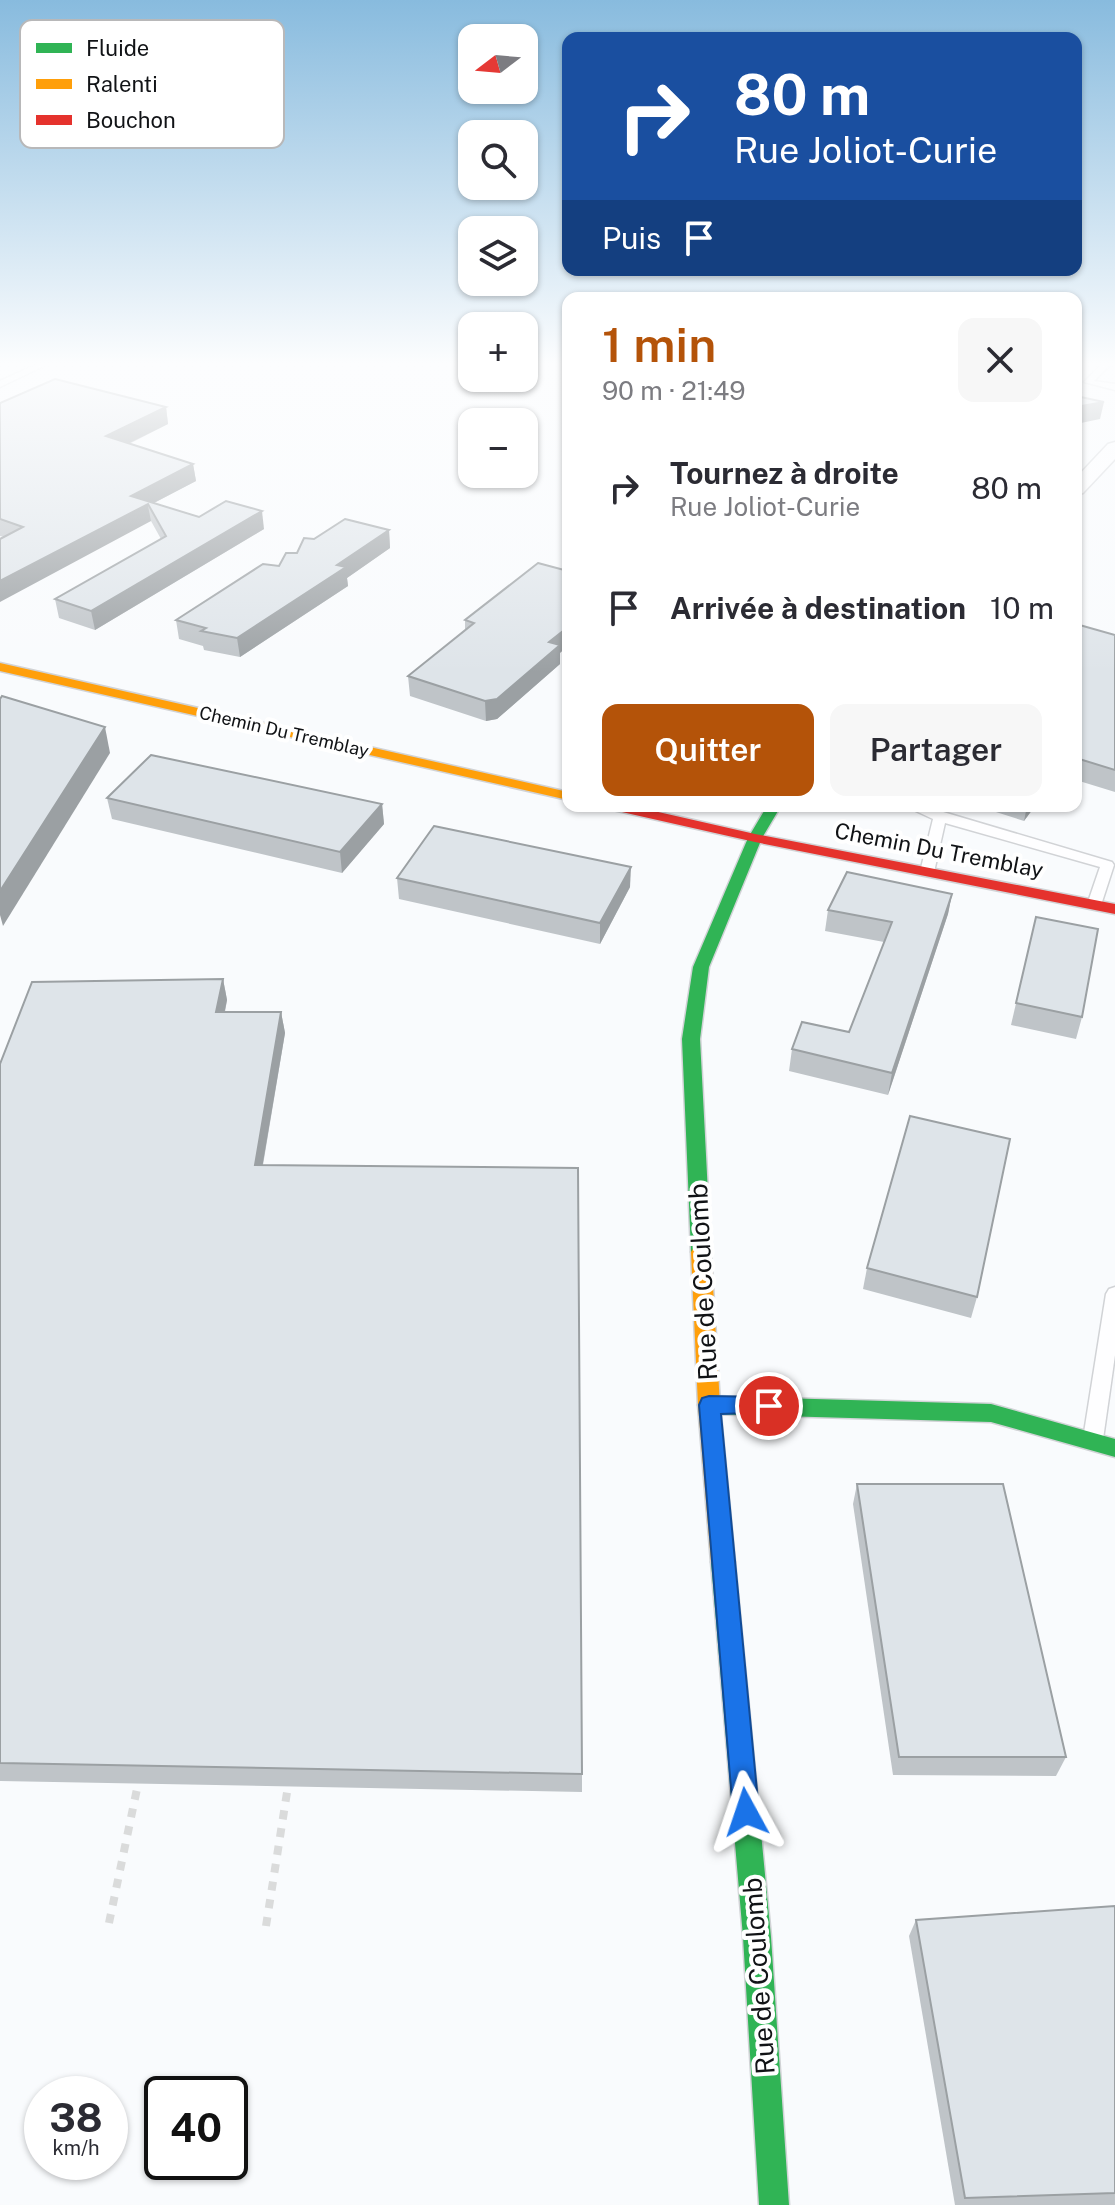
<!DOCTYPE html>
<html lang="fr">
<meta charset="utf-8">
<style>
:root{--surface:#fff;--page:#f7f7f7;--text:#2b2b33;--muted:#7c7c81;--accent:#b45309}
body{margin:0;font-family:"Public Sans",sans-serif;background:var(--page);color:var(--text);height:100vh;display:flex;flex-direction:column;font-size:30px;white-space:nowrap}
*{box-sizing:border-box;margin:0}
p{font-size:26px;color:var(--muted)}
.icon{flex:none;width:44px;height:44px;fill:none;stroke:currentColor;stroke-width:2;stroke-linecap:round;stroke-linejoin:round}
.map{position:relative;flex:1;overflow:hidden}
.side{position:absolute;left:562px;top:292px;width:520px;height:520px;display:flex;flex-direction:column;background:var(--surface);border-radius:16px;box-shadow:0 2px 6px #0004}
.side>*{flex:none}
.guide{position:absolute;left:562px;top:32px;width:520px;height:244px;border-radius:16px;box-shadow:0 2px 6px #0004;background:#1a4fa0;color:#fff;overflow:hidden}
.needle{width:52px;rotate:254deg}
.tools{position:absolute;left:458px;top:24px;display:grid;gap:16px}
.tools a{display:grid;place-items:center;width:80px;height:80px;border-radius:16px;background:var(--surface);box-shadow:0 2px 6px #0004;font-size:40px}
.speed{position:absolute;left:24px;top:2076px;display:flex;gap:16px;font-size:40px;font-weight:700;text-align:center}
.speed>*{display:grid;place-content:center;width:104px;height:104px;border-radius:50%;background:var(--surface);box-shadow:0 2px 6px #0004;line-height:1}
.speed small{font-size:20px;font-weight:400}
.speed .limit{border:4px solid #111;border-radius:12px;background:#fff;color:#111}
.pin{position:absolute;display:grid;place-items:center;width:68px;height:68px;color:#fff;margin:-34px;border:4px solid #fff;border-radius:50%;box-shadow:0 2px 8px #0007}
.me{position:absolute;width:88px;margin:-44px;rotate:355deg;stroke-linejoin:round;filter:drop-shadow(0 0 6px #0008)}
.turn{display:flex;align-items:center;gap:28px;height:168px;padding:0 40px;font-size:36px}
.turn .icon{width:104px;height:104px;stroke-width:2.5}
.turn b{display:block;font-size:56px;line-height:68px}
.then{display:flex;align-items:center;height:76px;padding:0 40px;background:#0003;gap:16px;font-size:30px}
.round{display:grid;place-items:center;flex:none;width:84px;height:84px;border-radius:16px;background:var(--page)}
.overview{display:flex;align-items:center;justify-content:space-between;height:136px;padding:0 40px}
h1{font-size:48px;font-weight:600;line-height:60px;color:var(--accent)}
.button{display:flex;gap:16px;margin-top:auto;padding:16px 40px}
.button a{flex:1;height:92px;border-radius:16px;background:var(--accent);color:#fff;font-size:32px;font-weight:600;line-height:92px;text-align:center}
.button a+a{background:var(--page);color:var(--text)}
ul{padding:0;list-style:none}
li{display:flex;align-items:center;gap:24px;height:120px;padding:0 40px}
li div{flex:1}
li b{display:block;font-size:30px}
li em{font-style:normal}
.map>svg:first-child{display:block}
</style>
<div class="map">
<svg width="1115" height="2205" viewBox="0 0 1115 2205">
<rect width="100%" height="100%" fill="#f9fbfd"/>
<g fill="none" stroke-linecap="round" stroke-linejoin="round">
<g stroke="#d1d3d6" stroke-width="3">
<g id="lane">
<path d="M37,364H48L0,387V381Z"/>
<path d="M1102,364H1111L1094,381L1115,384V390L1084,382Z"/>
<path d="M905,806H923L1112,862L1114,865L1101,905L1094,909L1087,905L1100,867L945,823L934,872L932,875H922L920,872L933,819Z"/>
<path d="M1115,1287V1355L1103,1439L1100,1445L1093,1447L1086,1445L1083,1439L1106,1294L1109,1289Z"/>
</g>
</g>
<g stroke="#d1d3d6" stroke-width="3">
<path id="street" d="M1115,442V459L1083,493L1076,495V478L1108,444Z"/>
</g>
<g stroke="#d1d3d6" stroke-width="3">
<g id="fast">
<path d="M767,806H781L762,838L709,967L700,1039L711,1252L708,1257H694L691,1252L682,1039L693,967L748,838Z"/>
<path d="M709,1396L991,1404L1115,1439V1457L991,1422L709,1414L701,1411L698,1405L701,1399Z"/>
<path d="M723,1552L731,1555L735,1562L771,1937L789,2205H759L743,1937L711,1562L715,1555Z"/>
</g>
</g>
<g stroke="#d1d3d6" stroke-width="3">
<g id="slow">
<path d="M0,663L568,792V800L0,671Z"/>
<path d="M701,1244L708,1247L711,1252L720,1405L735,1562L731,1569L723,1572L715,1569L711,1562L698,1405L691,1252L694,1247Z"/>
</g>
</g>
<g stroke="#d1d3d6" stroke-width="3">
<path id="jam" d="M606,806H632L755,834L1115,904V914L755,842L613,810Z"/>
</g>
<g stroke="#dadbdb" stroke-width="8" stroke-dasharray="9 9" stroke-linecap="butt">
<path d="M109,1923L138,1784"/>
<path d="M266,1926L288,1786"/>
</g>
<use href="#lane" fill="#fefeff" fill-rule="evenodd"/>
<use href="#street" fill="#fefeff" fill-rule="evenodd"/>
<use href="#fast" fill="#30b455" fill-rule="evenodd"/>
<use href="#slow" fill="#ff9f0a" fill-rule="evenodd"/>
<use href="#jam" fill="#e5322d" fill-rule="evenodd"/>
</g>
<g fill="#bfc4c8">
<path d="M0,403L166,407L168,424L129,444L193,464L196,481L154,503L199,517L264,529L95,630L59,618L55,599L161,539L151,521L4,537L0,536Z"/>
<path d="M389,530L390,548L347,578L348,586L240,657L204,650L203,646L179,639L176,620L279,566L297,553Z"/>
<path d="M465,620L560,653V664L497,719L486,721L410,696L408,676L465,630Z"/>
<path d="M1076,624L1115,635V792L1076,780Z"/>
<path d="M107,798L382,804L384,824L342,873L112,819Z"/>
<path d="M977,806H1035L1024,821Z"/>
<path d="M397,878L630,887L600,944L399,899Z"/>
<path d="M952,894L948,914L888,1095L789,1071L792,1049L849,1032L884,942L825,931L828,910Z"/>
<path d="M1036,917L1082,1017L1076,1039L1011,1025Z"/>
<path d="M223,979L227,1000L225,1012H281L285,1033L263,1165L582,1774V1792L0,1781V1064Z"/>
<path d="M867,1268L977,1297L971,1318L863,1289Z"/>
<path d="M857,1484L1066,1757L1056,1776L893,1775L853,1504Z"/>
<path d="M1115,1906V2205H955L909,1936L916,1920Z"/>
</g>
<g fill="#9ba0a3">
<path d="M1104,402L1100,419L1076,424V407Z"/>
<path d="M166,407L168,424L109,453L106,436Z"/>
<path d="M193,464L196,481L148,506L151,521L0,602V581L131,496Z"/>
<path d="M262,511L264,529L95,630L91,611Z"/>
<path d="M389,530L390,548L347,578L348,586L240,657L237,638L337,565Z"/>
<path d="M568,627V646L560,653V664L497,719L486,721L485,701L549,642Z"/>
<path d="M105,727L110,753L3,926L0,915V891Z"/>
<path d="M382,804L384,824L342,873L340,852Z"/>
<path d="M1027,806H1035L1024,821Z"/>
<path d="M631,867L630,887L600,944V923Z"/>
<path d="M952,894L948,914L888,1095L892,1073Z"/>
<path d="M223,979L227,1000L220,1034L216,1012Z"/>
<path d="M281,1012L285,1033L259,1186L255,1165Z"/>
</g>
<g fill="#dee4e9" stroke="#9ba0a3" stroke-width="2">
<path d="M55,379L166,407L106,436L193,464L131,496L199,517L226,501L262,511L91,611L55,599L166,536L148,504L0,581V539L23,527L0,519V403Z"/>
<path d="M1076,396L1104,402L1076,407Z"/>
<path d="M345,519L389,530L337,565L346,567L237,638L201,631L206,628L176,620L263,564L279,566L286,553H297L304,538L314,539Z"/>
<path d="M538,563L568,571V627L549,642L560,645L497,699L485,701L408,676L474,623L465,620Z"/>
<path d="M1076,624L1115,635V770L1076,758Z"/>
<path d="M2,696L105,727L0,891V699Z"/>
<path d="M151,755L382,804L340,852L107,798Z"/>
<path d="M434,826L631,867L600,923L397,878Z"/>
<path d="M847,872L952,894L892,1073L792,1049L802,1022L849,1032L892,922L828,910Z"/>
<path d="M1036,917L1098,929L1082,1017L1016,1003Z"/>
<path d="M223,979L216,1012H281L255,1165L578,1168L582,1774L0,1763V1064L32,982Z"/>
<path d="M910,1116L1010,1139L977,1297L867,1268Z"/>
<path d="M857,1484H1003L1066,1757H899Z"/>
<path d="M1115,1906V2193L965,2198L916,1920Z"/>
</g>
<linearGradient id="sky" x2="0" y2="1"><stop stop-color="#88bbde"/><stop offset="0.54" stop-color="#fcfdfe"/><stop offset="1" stop-color="#fcfdfe" stop-opacity="0"/></linearGradient>
<rect width="1115" height="673" fill="url(#sky)"/>
<path fill="#1a73e8" stroke="#114b97" stroke-width="2" d="M709,1396L769,1397L776,1399L780,1406L776,1412L721,1414L759,1812L755,1821L746,1825L736,1821L733,1812L699,1405L702,1398Z"/>
<g text-anchor="middle" stroke-width="8" stroke-linejoin="round" paint-order="stroke">
<g font-size="18" fill="#111316" stroke="#fff">
<text transform="translate(284 732) rotate(13)" y="6">Chemin Du Tremblay</text>
</g>
<g font-size="22" fill="#111316" stroke="#fff">
<text transform="translate(939 850) rotate(11)" y="8">Chemin Du Tremblay</text>
</g>
<g font-size="26" fill="#111316" stroke="#fff">
<text transform="translate(703 1282) rotate(-93)" y="9">Rue de Coulomb</text>
<text transform="translate(759 1976) rotate(-94)" y="9">Rue de Coulomb</text>
</g>
</g>
<rect x="20" y="20" width="264" height="128" rx="12" fill="#fff" stroke="#b8b8b9" stroke-width="2"/>
<rect x="36" y="43" width="36" height="10" fill="#30b455"/>
<rect x="36" y="79" width="36" height="10" fill="#ff9f0a"/>
<rect x="36" y="115" width="36" height="10" fill="#e5322d"/>
<g font-size="22" fill="#111316">
<text x="86" y="56">Fluide</text>
<text x="86" y="92">Ralenti</text>
<text x="86" y="128">Bouchon</text>
</g>
</svg>
<div class="tools">
<a><svg class="needle" viewBox="-14 -14 28 28"><path d="M0-13l5 13h-10z" fill="#e53935"/><path d="M0 13l5-13h-10z" fill="#7c7c81"/></svg></a>
<a><svg class="icon" aria-label="search" viewBox="0 0 24 24"><circle cx="10" cy="10" r="6"/><path d="M15 15l6 6"/></svg></a>
<a><svg class="icon" aria-label="layers" viewBox="0 0 24 24"><path d="M12 4l9 5-9 5-9-5zM3 14l9 5 9-5"/></svg></a>
<a>+</a>
<a>−</a>
</div>
<div class="speed"><div>38<small>km/h</small></div><div class="limit">40</div></div>
<div class="pin" style="left:769px;top:1406px;background:#d93025"><svg class="icon" aria-label="arrive" viewBox="0 0 24 24"><path d="M6 21V4h12l-3 4 3 4H6"/></svg></div>
<svg class="me" style="left:746px;top:1812px" viewBox="-20 -20 40 40"><path d="M0-17L14 15 0 8-14 15z" fill="#1a73e8" stroke="#fff" stroke-width="4"/></svg>
<div class="guide">
<div class="turn"><svg class="icon" aria-label="right" viewBox="0 0 24 24"><path d="M7 20v-9h11M14 6l5 5-5 5"/></svg><div><b>80 m</b>Rue Joliot-Curie</div></div>
<div class="then">Puis<svg class="icon" aria-label="arrive" viewBox="0 0 24 24"><path d="M6 21V4h12l-3 4 3 4H6"/></svg></div>
</div>
<section class="side">
<div class="overview"><div><h1>1 min</h1><p>90 m · 21:49</p></div><a class="round"><svg class="icon" aria-label="close" viewBox="0 0 24 24"><path d="M6 6l12 12M18 6L6 18"/></svg></a></div>
<ul>
<li><svg class="icon" aria-label="right" viewBox="0 0 24 24"><path d="M7 20v-9h11M14 6l5 5-5 5"/></svg><div><b>Tournez à droite</b><p>Rue Joliot-Curie</p></div><em>80 m</em></li>
<li><svg class="icon" aria-label="arrive" viewBox="0 0 24 24"><path d="M6 21V4h12l-3 4 3 4H6"/></svg><div><b>Arrivée à destination</b></div><em>10 m</em></li>
</ul>
<div class="button"><a>Quitter</a><a>Partager</a></div>
</section>
</div>
